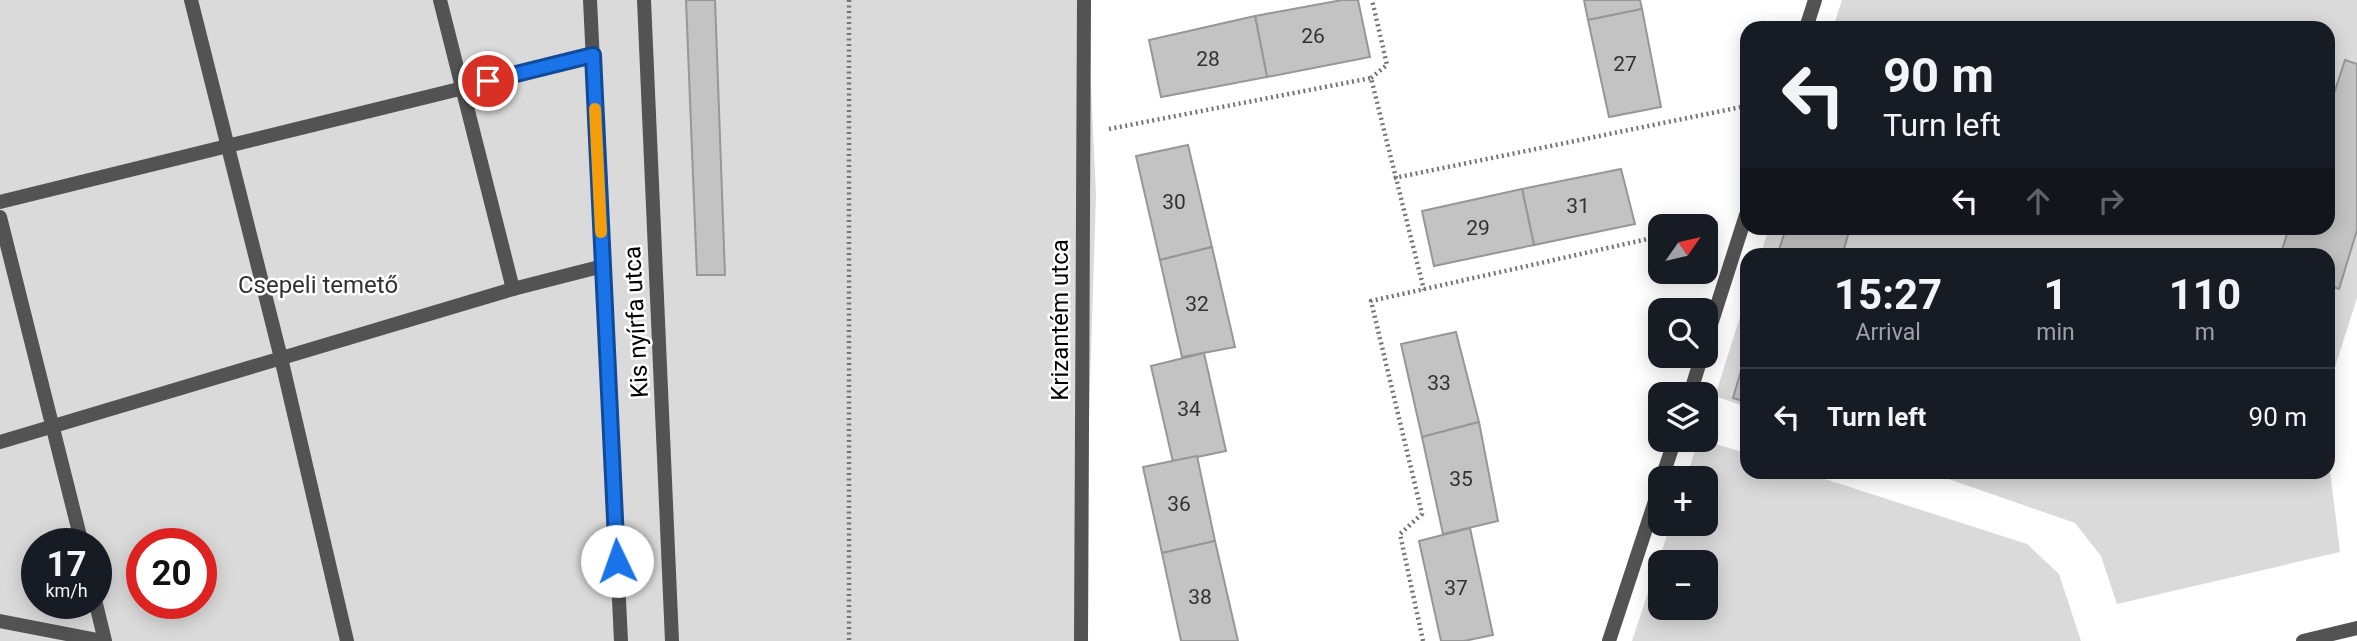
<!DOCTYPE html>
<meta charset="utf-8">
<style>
:root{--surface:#171b24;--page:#242831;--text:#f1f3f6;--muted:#9ea1a6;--line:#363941}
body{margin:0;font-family:Roboto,sans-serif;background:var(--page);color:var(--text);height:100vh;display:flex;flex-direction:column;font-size:26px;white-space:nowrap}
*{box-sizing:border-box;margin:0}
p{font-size:23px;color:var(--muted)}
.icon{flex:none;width:38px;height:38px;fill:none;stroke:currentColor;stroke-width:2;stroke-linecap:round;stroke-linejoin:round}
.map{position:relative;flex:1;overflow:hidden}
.panel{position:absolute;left:1740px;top:248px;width:595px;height:231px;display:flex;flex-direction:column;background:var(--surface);border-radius:21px;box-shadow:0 4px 18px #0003}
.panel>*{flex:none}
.hud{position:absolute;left:1740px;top:21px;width:595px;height:214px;border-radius:21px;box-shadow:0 4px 18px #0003;background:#171b24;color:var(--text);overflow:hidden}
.needle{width:46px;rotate:56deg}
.controls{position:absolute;left:1648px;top:214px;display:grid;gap:14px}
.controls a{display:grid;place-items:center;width:70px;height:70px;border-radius:14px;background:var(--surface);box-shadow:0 4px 18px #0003;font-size:35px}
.speed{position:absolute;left:21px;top:528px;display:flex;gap:14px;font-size:35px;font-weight:700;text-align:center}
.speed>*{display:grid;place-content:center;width:91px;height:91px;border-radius:50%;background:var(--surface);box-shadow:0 4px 18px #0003;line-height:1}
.speed small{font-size:18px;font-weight:400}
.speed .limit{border:10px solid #d22;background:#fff;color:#111}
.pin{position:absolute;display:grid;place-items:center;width:60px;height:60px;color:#fff;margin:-30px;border:4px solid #fff;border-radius:50%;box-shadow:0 2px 7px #0007}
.me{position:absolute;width:77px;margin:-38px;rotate:357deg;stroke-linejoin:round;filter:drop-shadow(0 0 5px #0008)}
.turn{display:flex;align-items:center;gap:24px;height:147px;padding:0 28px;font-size:32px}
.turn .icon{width:91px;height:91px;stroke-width:2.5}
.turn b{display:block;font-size:49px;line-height:60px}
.lanes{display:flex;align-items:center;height:66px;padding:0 28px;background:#0003;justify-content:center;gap:35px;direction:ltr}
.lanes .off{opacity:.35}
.eta{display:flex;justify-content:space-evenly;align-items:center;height:119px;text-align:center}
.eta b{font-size:42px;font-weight:700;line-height:49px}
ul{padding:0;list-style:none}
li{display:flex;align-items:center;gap:21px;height:98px;padding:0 28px;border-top:2px solid var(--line)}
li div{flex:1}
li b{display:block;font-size:26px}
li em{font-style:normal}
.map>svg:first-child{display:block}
</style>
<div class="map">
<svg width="2357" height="641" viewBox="0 0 2357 641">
<rect width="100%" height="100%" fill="#fff"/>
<g fill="#dadada" fill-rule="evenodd">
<path d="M0,0H1087L1096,194L1082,641H0ZM37,544H96V604H37ZM142,544H201V604H142Z"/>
<path d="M1842,0H2357V298L2328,389V256H1760L1769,228H2328V28H1833Z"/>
<path d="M1746,298V407L1715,396Z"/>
<path d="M1699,439L1746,453V472L1806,473L2027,544L2059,574L2081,641H1632L1671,523H1706V478H1686ZM1661,562H1706V607H1661Z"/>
<path d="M2328,455L2340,552L2117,604L2101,556L2075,523L1931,473L2328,472Z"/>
</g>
<g fill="#c3c3c3" stroke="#979797" stroke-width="2">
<path d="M686,0H715L725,275H697Z"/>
<path d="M1342,0H1358L1370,57L1267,77L1255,16Z"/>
<path d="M1584,0H1640L1642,9L1588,20Z"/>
<path d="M1642,9L1661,107L1609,117L1588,20Z"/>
<path d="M1255,16L1267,77L1161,97L1149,40Z"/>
<path d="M2345,60L2357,64V230L2339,289L2328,285V256H2280L2289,228H2328V112Z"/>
<path d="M1188,145L1212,247L1160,260L1136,156Z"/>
<path d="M1621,169L1635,224L1534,245L1522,189Z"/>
<path d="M1522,189L1534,245L1434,266L1422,211Z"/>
<path d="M1786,228H1850L1842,256H1777Z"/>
<path d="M1212,247L1235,347L1182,357L1160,260Z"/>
<path d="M1456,332L1479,422L1422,437L1401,344Z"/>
<path d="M1204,353L1226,451L1173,462L1151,366Z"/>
<path d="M1746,354V402L1733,398Z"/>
<path d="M1479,422L1498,521L1443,534L1422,437Z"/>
<path d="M1197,456L1215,541L1162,553L1143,467Z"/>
<path d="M1470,528L1493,635L1464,641H1441L1419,541Z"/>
<path d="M1215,541L1238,641H1181L1162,553Z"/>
</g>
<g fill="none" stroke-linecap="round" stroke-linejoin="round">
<g stroke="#757575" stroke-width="4.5" stroke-dasharray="2 3.5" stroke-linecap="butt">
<path d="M849,0V641"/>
<path d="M1371,78L1387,65L1372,0"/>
<path d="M1109,129L1371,78L1424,290"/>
<path d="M1394,178L1746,106"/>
<path d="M1705,226L1718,223"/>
<path d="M1423,641L1400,534L1422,514L1371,301L1661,236"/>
</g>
<g stroke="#535353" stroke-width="14">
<path d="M191,0L281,358L347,641"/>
<path d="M440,0L513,289"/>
<path d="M590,0L621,641"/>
<path d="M644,0L672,641"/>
<path d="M0,202L593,56"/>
<path d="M0,217L82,544"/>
<path d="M0,442L513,289L603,266"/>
<path d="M96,604L105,641"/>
<path d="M0,621L103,641"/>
</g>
<g stroke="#535353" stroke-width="14">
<path d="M1806,28L1815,0"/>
<path d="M1706,340L1746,215"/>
<path d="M1690,394L1702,355"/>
<path d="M1662,478L1675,439"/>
<path d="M1081,641L1084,0"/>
<path d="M1609,641L1661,483"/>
<path d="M2303,641L2357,628"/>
</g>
</g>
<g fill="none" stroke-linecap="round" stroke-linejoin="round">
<g stroke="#114b97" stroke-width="18">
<path id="route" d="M488,81L593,55L617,561"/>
</g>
<use href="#route" stroke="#1a73e8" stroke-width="12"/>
<path stroke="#f59e0b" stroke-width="12" d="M595,109L601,232"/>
</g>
<g text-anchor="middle" stroke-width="5" stroke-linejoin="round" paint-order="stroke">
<g font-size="21" fill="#313131">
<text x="1313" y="43">26</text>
<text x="1208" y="66">28</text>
<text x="1625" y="71">27</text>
<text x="1174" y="209">30</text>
<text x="1578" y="213">31</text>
<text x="1478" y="235">29</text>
<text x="1197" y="311">32</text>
<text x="1439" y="390">33</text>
<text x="1189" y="416">34</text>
<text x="1461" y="486">35</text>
<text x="1179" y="511">36</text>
<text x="1456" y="595">37</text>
<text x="1200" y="604">38</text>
</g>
<g font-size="24" fill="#313131" stroke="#fff">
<text x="318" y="293">Csepeli temető</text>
</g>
<g font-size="24" fill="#000" stroke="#fff">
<text transform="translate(1060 320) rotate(-90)" y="8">Krizantém utca</text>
<text transform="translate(636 322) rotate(-93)" y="8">Kis nyírfa utca</text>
</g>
</g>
</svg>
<div class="controls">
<a><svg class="needle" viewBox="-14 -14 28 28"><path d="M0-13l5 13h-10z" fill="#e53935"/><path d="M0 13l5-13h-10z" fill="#9ea1a6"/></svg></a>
<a><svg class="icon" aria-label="search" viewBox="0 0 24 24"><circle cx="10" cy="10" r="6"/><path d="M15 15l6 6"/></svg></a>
<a><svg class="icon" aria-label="layers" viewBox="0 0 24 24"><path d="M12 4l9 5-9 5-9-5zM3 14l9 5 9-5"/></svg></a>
<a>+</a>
<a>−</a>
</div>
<div class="speed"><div>17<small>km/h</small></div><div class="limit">20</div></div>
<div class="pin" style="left:488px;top:81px;background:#d93025"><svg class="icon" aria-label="arrive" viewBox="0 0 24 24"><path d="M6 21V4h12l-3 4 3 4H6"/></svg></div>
<svg class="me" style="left:617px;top:561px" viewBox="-20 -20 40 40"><circle r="19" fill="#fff"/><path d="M0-13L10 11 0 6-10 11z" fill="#1a73e8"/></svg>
<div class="hud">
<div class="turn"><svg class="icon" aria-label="left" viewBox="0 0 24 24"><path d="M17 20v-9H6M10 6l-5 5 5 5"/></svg><div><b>90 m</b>Turn left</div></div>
<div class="lanes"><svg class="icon" aria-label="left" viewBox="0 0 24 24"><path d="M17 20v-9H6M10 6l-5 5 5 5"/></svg><svg class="icon off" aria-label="ahead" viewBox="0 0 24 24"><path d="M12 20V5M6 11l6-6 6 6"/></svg><svg class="icon off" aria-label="right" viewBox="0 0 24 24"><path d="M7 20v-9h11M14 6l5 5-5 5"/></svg></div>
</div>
<section class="panel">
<div class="eta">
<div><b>15:27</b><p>Arrival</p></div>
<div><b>1</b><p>min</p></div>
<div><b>110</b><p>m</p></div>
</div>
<ul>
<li><svg class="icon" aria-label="left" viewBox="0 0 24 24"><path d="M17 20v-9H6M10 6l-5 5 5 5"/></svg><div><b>Turn left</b></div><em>90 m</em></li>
</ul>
</section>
</div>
